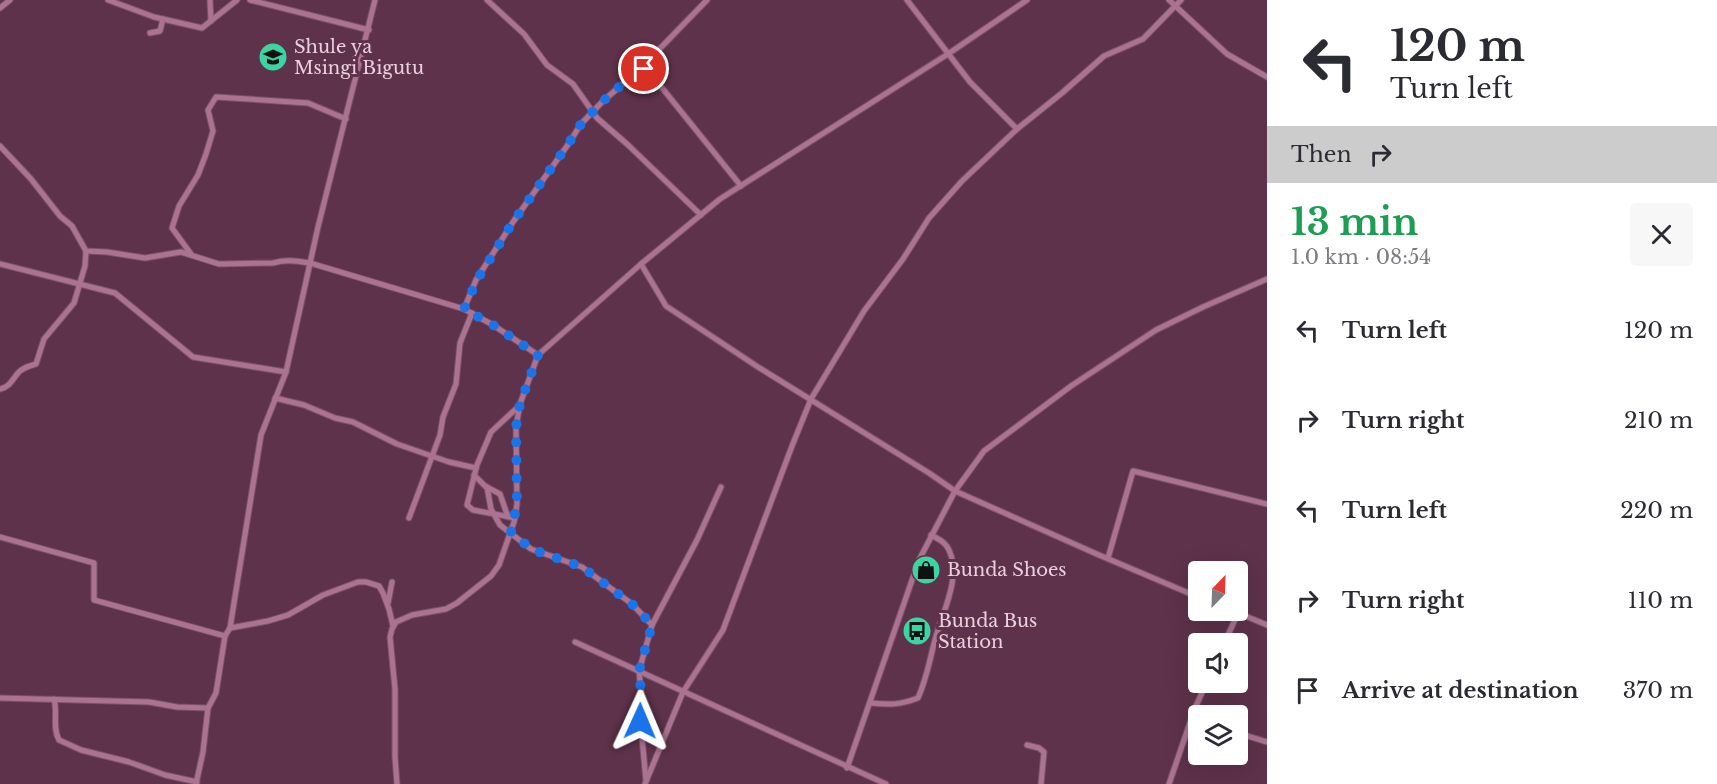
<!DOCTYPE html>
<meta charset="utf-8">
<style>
:root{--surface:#fff;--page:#f7f7f7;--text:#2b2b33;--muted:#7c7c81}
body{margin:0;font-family:"Libre Baskerville",serif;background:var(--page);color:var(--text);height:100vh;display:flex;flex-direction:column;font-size:22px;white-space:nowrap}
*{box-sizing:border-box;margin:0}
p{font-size:20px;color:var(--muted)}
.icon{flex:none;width:33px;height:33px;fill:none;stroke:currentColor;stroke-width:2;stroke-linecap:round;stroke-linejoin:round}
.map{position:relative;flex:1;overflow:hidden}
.sheet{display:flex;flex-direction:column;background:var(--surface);width:450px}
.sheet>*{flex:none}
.hud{background:#fff;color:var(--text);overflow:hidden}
.needle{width:39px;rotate:23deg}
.buttons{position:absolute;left:1188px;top:561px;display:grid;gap:12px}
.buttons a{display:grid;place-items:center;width:60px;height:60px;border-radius:6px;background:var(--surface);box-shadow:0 6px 24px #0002;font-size:30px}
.pin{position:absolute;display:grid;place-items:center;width:51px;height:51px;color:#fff;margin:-26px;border:3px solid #fff;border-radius:50%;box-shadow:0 2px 6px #0007}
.me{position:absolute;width:66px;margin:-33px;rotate:1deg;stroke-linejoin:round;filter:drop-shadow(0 0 4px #0008)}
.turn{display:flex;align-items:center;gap:21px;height:126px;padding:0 24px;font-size:27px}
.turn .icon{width:78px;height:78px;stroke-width:2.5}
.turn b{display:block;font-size:42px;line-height:51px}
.then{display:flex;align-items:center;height:57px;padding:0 24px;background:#0003;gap:12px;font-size:22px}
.round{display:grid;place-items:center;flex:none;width:63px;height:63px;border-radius:6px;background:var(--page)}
.summary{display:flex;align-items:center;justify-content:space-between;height:102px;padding:0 24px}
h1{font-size:36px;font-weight:800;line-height:45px;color:#1e9e55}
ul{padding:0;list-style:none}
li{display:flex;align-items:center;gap:18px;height:90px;padding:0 24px}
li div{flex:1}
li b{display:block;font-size:22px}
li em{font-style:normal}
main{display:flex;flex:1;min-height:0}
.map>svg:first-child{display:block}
</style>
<main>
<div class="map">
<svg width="1267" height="784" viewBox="0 0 1267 784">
<rect width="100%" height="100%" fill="#5e324a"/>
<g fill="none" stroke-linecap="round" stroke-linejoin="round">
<g stroke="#7a5267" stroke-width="7">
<g id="minor">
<path d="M108,0L154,17L202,28L237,0"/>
<path d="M210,0L211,21"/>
<path d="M250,0L369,30"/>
<path d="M487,0L524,34L547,65L573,84L597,118L627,144L701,215"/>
<path d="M907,0L970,82L1017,129"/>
<path d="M1169,0L1227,54L1267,77"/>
<path d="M0,8L10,0"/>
<path d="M150,33L160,31L163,19"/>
<path d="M643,66L644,69L663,89L741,186"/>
<path d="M0,146L31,179L60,216L72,226L86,251L107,252L145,258L181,252L219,264L273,263C286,259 297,261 310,263L464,309L493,325L538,355"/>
<path d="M191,254L172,228L179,206L198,175L206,154L213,131L208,110L216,97L308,103L346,119"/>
<path d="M0,264L115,293L193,357L286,372"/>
<path d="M641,264L666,306L758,367L929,473L955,491L1099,555L1198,597"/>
<path d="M464,309L476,280L513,222L567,146L581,124L602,102L643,66L707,0"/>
<path d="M0,389C10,387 12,380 18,373C22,368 29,366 36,364L44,339L74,303L85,266L86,251"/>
<path d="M275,398L304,405L335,418L353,422L397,444L449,462L476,468"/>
<path d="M474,475L485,486L500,494L508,517"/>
<path d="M487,487L491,509L500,525L531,549L582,567L632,604L652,625L639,671L641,691L639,705L646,781"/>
<path d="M409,518L440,435L443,417L456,384L460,343L472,313"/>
<path d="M515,518L473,510L467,505L477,465L491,432L519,406"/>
<path d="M0,537L94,563V600L225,636"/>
<path d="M1108,558L1133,471L1267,504"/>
<path d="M388,603L392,582"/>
<path d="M1231,610L1267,625"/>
<path d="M652,625L697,540L721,487"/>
<path d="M230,628L268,621L288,615L323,595L358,582H366L379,586L383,593L389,609L393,626"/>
<path d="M575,642L886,784"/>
<path d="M1224,644L1238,613"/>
<path d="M0,698L149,702L177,707L208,708"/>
<path d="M54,699C58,713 52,728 59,740L81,750L129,762L165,775L197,782"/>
<path d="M871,703C889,705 900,705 918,698C927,678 929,662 935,640C942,613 962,577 949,550C946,542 938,539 931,535"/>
<path d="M1195,708L1208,716"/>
<path d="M1238,733L1267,742"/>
<path d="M1027,745L1039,748L1044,752L1041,784"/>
<path d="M847,768L919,560L955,491L984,451L1071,386L1156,330L1203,307L1267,279"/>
<path d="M196,784L203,752L208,708L216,693L225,636L230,628L261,435L286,372L318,227L375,0"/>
<path d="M397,784L395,757V689L390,637L392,629L396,622L412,615L446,609L457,603L491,576L499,565L514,522L517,504L516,427L520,404L538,355L641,264L720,199L948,54L1027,0"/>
<path d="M645,784L683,692L723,630L792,446L811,399L864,311L903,259L929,218L962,181L1017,129L1062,93L1104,56L1143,39L1181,0"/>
<path d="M1169,784L1195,708L1207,682"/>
</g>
</g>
<use href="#minor" stroke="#ac7291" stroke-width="5"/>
</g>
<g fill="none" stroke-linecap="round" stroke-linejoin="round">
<path stroke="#1a73e8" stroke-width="10" stroke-dasharray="0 18" d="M640,721L639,705L641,691L639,671L652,625L632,604L582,567L531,549L511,532L517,504L516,427L520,404L538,355L493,325L464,309L477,280L513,222L567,146L581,124L602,102L643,66L644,69"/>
</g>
<defs>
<g id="school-disc" transform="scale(1.5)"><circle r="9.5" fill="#3dd4a3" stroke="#5e324a"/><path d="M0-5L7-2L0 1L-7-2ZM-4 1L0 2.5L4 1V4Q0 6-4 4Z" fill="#111"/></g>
<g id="shop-disc" transform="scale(1.5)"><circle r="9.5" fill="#3dd4a3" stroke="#5e324a"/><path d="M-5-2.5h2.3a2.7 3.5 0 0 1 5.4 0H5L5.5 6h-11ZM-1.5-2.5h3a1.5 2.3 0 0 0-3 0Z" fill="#111"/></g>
<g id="bus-disc" transform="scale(1.5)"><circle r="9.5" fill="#3dd4a3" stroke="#5e324a"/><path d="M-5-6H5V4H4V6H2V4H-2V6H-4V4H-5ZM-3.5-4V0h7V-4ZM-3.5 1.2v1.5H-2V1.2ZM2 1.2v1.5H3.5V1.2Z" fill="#111"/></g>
</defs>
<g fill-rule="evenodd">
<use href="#school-disc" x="273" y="57"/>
<use href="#shop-disc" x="926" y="570"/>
<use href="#bus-disc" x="917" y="631"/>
</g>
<g text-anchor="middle" stroke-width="6" stroke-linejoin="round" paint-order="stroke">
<g font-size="18" fill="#ebd0dd" stroke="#5e324a" text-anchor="start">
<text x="294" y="53">Shule ya<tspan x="294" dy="21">Msingi Bigutu</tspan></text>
<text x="947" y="576">Bunda Shoes</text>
<text x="938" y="627">Bunda Bus<tspan x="938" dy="21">Station</tspan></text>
</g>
</g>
</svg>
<div class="buttons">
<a><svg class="needle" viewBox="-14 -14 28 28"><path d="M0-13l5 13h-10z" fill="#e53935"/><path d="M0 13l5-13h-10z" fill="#7c7c81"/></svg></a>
<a><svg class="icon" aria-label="sound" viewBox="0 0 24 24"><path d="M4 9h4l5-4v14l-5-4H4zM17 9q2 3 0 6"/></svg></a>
<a><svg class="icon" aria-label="layers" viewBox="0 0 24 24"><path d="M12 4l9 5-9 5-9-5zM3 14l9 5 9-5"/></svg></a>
</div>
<div class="pin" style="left:644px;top:69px;background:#d93025"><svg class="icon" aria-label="arrive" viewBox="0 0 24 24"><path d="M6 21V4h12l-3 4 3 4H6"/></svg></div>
<svg class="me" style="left:640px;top:721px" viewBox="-20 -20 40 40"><path d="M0-17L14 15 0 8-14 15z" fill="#1a73e8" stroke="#fff" stroke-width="4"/></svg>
</div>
<section class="sheet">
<div class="hud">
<div class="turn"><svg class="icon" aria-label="left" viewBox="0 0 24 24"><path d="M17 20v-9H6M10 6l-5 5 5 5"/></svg><div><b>120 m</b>Turn left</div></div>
<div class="then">Then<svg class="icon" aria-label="right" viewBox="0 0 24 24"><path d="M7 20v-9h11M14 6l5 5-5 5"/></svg></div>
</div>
<div class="summary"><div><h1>13 min</h1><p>1.0 km · 08:54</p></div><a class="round"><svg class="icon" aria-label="close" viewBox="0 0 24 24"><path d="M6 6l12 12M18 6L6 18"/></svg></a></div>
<ul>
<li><svg class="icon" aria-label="left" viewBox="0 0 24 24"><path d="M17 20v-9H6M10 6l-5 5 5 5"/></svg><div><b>Turn left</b></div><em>120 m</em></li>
<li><svg class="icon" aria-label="right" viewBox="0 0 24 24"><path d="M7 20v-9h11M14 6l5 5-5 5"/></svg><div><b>Turn right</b></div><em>210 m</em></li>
<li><svg class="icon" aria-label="left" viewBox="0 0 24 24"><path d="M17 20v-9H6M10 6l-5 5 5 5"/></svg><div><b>Turn left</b></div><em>220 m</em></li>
<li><svg class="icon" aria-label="right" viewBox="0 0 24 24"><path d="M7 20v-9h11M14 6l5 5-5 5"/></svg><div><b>Turn right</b></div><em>110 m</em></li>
<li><svg class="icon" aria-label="arrive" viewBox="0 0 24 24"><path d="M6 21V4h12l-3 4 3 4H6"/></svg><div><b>Arrive at destination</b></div><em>370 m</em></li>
</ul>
</section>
</main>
